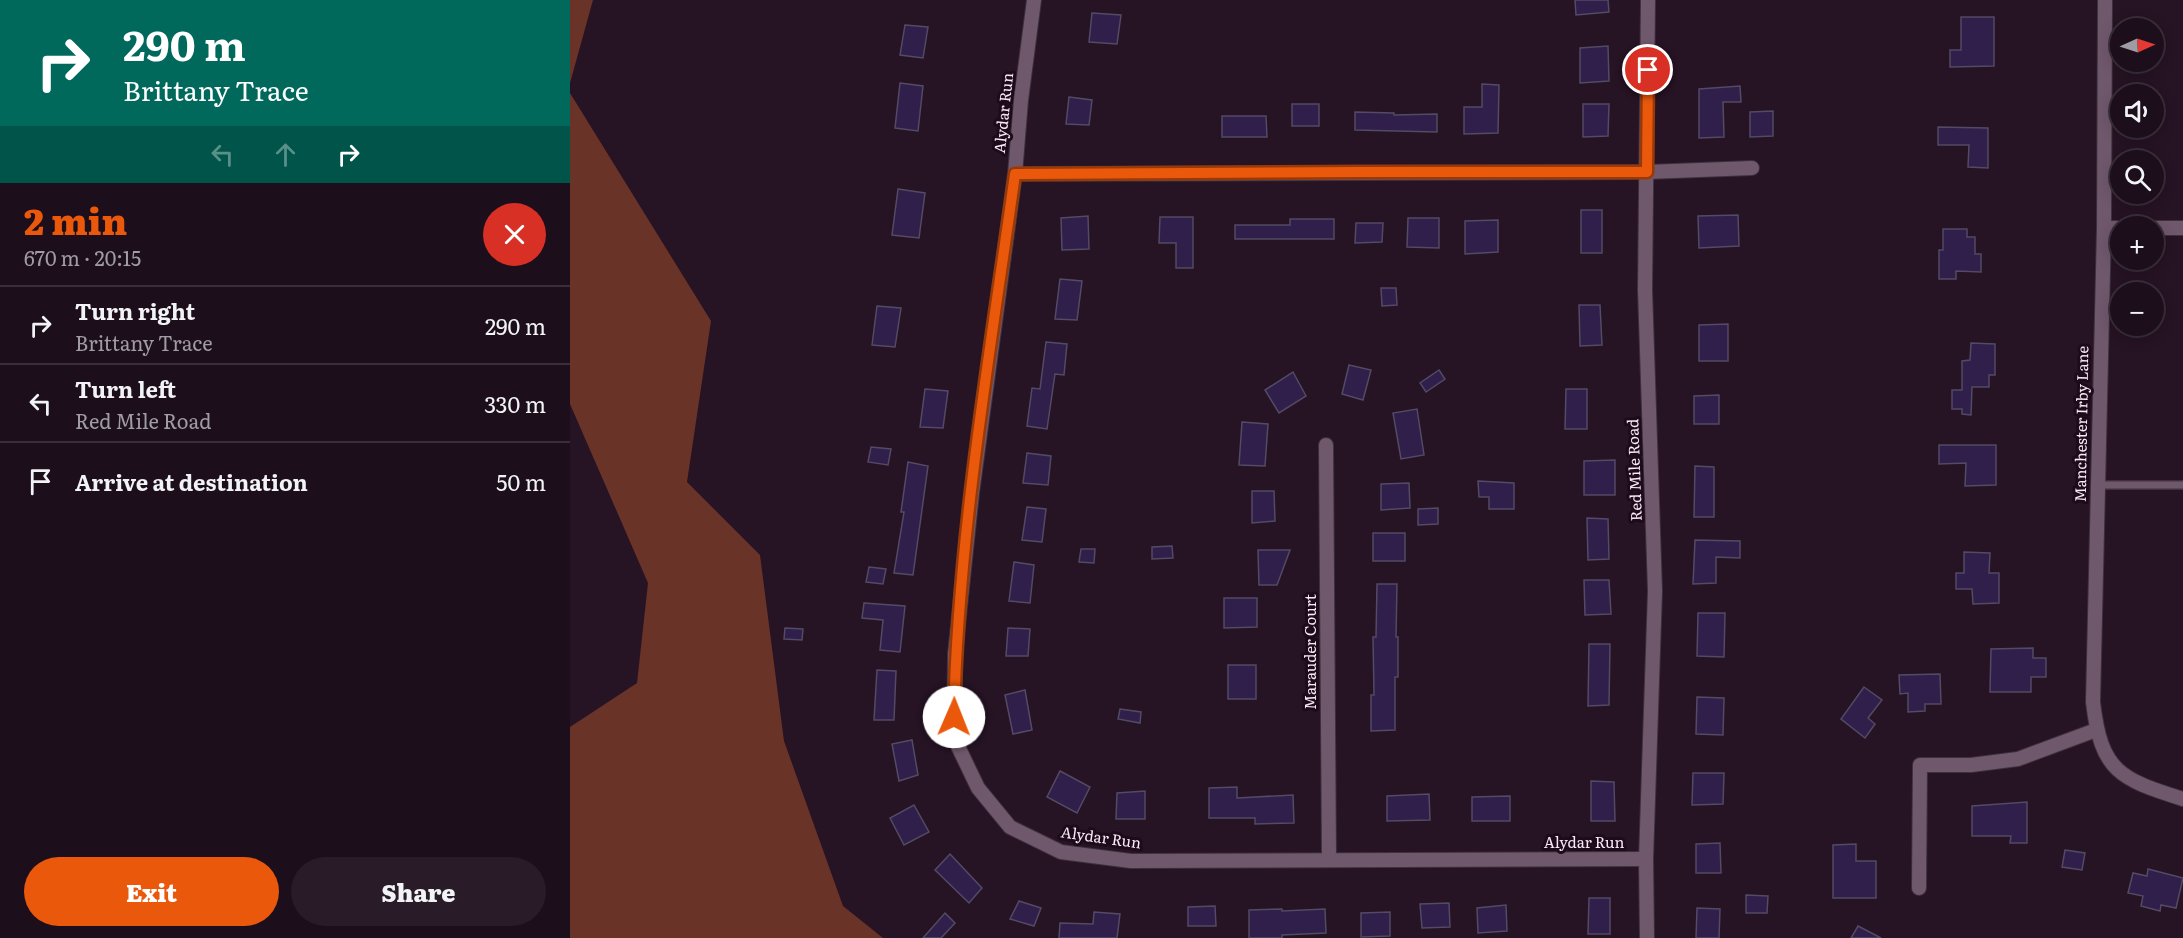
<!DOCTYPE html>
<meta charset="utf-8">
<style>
:root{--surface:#1c0e1b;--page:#291c28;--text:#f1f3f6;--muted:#a09ca3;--line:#3a2e3a;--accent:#ea580c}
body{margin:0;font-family:Literata,serif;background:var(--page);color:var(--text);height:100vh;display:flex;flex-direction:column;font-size:22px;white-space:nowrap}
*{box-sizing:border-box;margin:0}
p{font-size:20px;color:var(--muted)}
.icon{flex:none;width:33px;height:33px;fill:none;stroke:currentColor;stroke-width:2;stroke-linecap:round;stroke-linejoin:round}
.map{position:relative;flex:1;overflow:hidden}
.sheet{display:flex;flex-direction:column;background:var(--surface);width:570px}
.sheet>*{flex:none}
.hud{background:#00695c;color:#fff;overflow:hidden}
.needle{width:39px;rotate:87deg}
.controls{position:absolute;left:1540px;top:18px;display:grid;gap:12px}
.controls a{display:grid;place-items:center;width:54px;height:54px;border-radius:50%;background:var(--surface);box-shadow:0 3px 15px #0003,0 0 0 2px var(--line);font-size:30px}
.pin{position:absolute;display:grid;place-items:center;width:51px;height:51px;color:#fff;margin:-26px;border:3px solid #fff;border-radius:50%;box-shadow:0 2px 6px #0007}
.me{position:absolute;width:66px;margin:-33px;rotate:1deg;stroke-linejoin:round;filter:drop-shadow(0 0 4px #0008)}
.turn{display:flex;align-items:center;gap:21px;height:126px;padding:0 24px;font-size:27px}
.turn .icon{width:78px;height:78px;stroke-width:2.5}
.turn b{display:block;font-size:42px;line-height:51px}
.lanes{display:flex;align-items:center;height:57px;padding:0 24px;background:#0003;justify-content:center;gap:30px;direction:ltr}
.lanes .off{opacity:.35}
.round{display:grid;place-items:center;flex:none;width:63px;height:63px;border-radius:32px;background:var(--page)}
.headline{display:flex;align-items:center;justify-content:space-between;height:102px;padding:0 24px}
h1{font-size:36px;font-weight:800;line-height:45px;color:var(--accent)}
.cta{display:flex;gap:12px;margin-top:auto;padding:12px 24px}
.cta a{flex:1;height:69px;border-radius:36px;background:var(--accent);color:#fff;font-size:24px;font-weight:800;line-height:69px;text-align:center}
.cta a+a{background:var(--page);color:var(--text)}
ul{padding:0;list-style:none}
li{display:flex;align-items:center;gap:18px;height:78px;padding:0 24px;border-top:2px solid var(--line)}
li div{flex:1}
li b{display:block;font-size:22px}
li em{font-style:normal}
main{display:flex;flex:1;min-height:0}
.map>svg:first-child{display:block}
</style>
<main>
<section class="sheet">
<div class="hud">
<div class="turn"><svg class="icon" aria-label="right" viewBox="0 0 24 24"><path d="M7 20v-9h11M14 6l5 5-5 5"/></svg><div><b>290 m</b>Brittany Trace</div></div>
<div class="lanes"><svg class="icon off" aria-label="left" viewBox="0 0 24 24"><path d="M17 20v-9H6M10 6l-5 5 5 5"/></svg><svg class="icon off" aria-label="ahead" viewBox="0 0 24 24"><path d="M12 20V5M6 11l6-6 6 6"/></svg><svg class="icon" aria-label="right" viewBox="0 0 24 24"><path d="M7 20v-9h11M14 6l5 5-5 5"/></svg></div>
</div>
<div class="headline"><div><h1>2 min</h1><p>670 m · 20:15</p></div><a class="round" style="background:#d93025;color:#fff"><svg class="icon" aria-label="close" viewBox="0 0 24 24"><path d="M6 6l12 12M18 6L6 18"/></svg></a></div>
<ul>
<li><svg class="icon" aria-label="right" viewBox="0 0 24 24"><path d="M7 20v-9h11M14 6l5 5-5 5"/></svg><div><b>Turn right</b><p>Brittany Trace</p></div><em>290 m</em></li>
<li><svg class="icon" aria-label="left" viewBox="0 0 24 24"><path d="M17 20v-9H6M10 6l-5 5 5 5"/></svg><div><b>Turn left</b><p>Red Mile Road</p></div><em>330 m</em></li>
<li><svg class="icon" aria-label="arrive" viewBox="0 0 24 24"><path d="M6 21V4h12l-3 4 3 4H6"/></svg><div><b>Arrive at destination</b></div><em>50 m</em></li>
</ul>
<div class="cta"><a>Exit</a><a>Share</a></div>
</section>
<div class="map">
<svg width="1613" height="938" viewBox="0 0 1613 938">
<rect width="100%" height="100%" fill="#261324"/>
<g fill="#693328">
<path d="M0,0H23L0,83Z"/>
<path d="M0,93L141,321L117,482L190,555L214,741L273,906L313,938H0V727L67,683L78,583L0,404Z"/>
</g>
<g fill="#301e4b" stroke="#534a64" stroke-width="1.5">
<path d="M1005,0H1038L1039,12L1006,15Z"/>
<path d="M522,13L551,15L547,44L519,42Z"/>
<path d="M1391,17H1424V66L1380,67V50H1391Z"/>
<path d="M335,25L358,27L353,58L330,55Z"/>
<path d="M1038,46L1039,81L1010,83V48Z"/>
<path d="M330,83L353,86L348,131L325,128Z"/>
<path d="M912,84L929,85L928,133L894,134V107H912Z"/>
<path d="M1170,86L1171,102H1153L1154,137L1129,138V89Z"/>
<path d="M499,97L522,100L519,125L496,124Z"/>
<rect x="722" y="104" width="27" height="22"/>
<path d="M1013,104H1039L1038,136L1013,137Z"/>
<path d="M1203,111V136L1180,137V112Z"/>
<path d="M785,112L824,113V115L867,114V132L785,130Z"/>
<path d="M652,116H696L697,137H652Z"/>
<path d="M1368,127L1418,128V168L1398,167L1399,145H1368Z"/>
<path d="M328,189L355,193L349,238L322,235Z"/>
<rect x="1011" y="210" width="21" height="43"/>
<path d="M1168,215L1169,246L1129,248L1128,216Z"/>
<path d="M518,216L519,249L492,250L491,218Z"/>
<path d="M590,217H623V268H606V243H589Z"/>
<path d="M838,218H869V248L837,247Z"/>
<path d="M720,219H764V239H665V225H720Z"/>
<path d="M928,220V252L895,254V221Z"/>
<path d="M786,223H813L812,242L785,243Z"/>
<path d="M1373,229H1397V237H1405V254H1411V272L1386,271V279H1369V250H1373Z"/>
<path d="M490,279L512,281L507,320L485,319Z"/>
<path d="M811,288H826L827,305L812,306Z"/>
<path d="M1009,305H1030L1032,345L1010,346Z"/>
<path d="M307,306L331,308L325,347L302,345Z"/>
<path d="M1158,324V361H1129V325Z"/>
<path d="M476,342L497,344L494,375L485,374L477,429L457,426L462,388L470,389Z"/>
<path d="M1401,343L1425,344V375H1419V387H1402L1401,415L1392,414V409H1382V390H1392V361L1400,360Z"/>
<path d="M779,365L801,370L793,400L772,394Z"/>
<path d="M869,370L875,379L856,392L850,383Z"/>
<path d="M723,372L736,396L709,413L695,390Z"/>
<path d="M355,389L378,391L373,428L350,427Z"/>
<path d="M996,389H1017V429H995Z"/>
<path d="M1149,395V424H1124V396Z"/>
<path d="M847,409L854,455L831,459L823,413Z"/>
<path d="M672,422L698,424L695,466L669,465Z"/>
<path d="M1369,445H1426V485L1395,486L1396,463L1369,464Z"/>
<path d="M301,447L321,449L318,465L298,462Z"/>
<path d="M457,453L481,456L478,485L453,483Z"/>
<path d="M1045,460V495H1014V461Z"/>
<path d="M338,462L358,466L343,575L324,573L334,512H331Z"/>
<path d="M1125,466L1144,467V517H1124Z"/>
<path d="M908,481L944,483V509H919V497H909Z"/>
<path d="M839,483L840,508L811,510V484Z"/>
<path d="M682,491H704L705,521L682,523Z"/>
<path d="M457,507L476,509L472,542L452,540Z"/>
<path d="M868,508V524L848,525V509Z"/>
<path d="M1017,518L1038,519L1039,559L1018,560Z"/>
<rect x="803" y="533" width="32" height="28"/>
<path d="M1125,540L1170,541V558L1146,557V583L1123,584Z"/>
<path d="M602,546L603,558L582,559V547Z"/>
<path d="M511,549H525L524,563L509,562Z"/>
<path d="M688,550H720L707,585H689Z"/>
<path d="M1394,552L1420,553L1419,573H1429V603L1403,604L1402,589H1386V573H1394Z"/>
<path d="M444,562L464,565L460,603L439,601Z"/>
<path d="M299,567L316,569L313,584L296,582Z"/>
<path d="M1014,580H1039L1041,614L1015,615Z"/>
<path d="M807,584H827L826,637H828V677H825V730L801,731V695H804L803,637H806Z"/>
<path d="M654,598H687V627L654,628Z"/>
<path d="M294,603L335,606L330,652L310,650L313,620L292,618Z"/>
<path d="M1128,613H1155L1154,657L1127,656Z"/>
<path d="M215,628L233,629L232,640L214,639Z"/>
<path d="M438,628L460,629L458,656H436Z"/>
<path d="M1019,644H1040L1039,705L1018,706Z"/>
<path d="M1463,648V658H1476V677H1461V692H1420L1421,649Z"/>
<rect x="658" y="665" width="28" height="34"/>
<path d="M307,670L326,671L324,720H304Z"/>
<path d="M1370,674L1371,704H1355V711L1338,712V693L1330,694L1329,675Z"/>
<path d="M1294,687L1312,700L1298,718L1305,724L1295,738L1271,719Z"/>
<path d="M455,690L462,730L443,734L435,695Z"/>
<path d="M1127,697L1154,698L1153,735L1126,734Z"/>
<path d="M550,709L571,712L570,723L548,719Z"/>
<path d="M342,740L348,775L329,781L322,744Z"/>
<path d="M490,771L520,787L507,813L477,797Z"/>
<path d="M1123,773H1154L1153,804L1122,805Z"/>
<path d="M1021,781L1044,782L1045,821H1021Z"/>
<path d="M667,787V798L723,795L724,823L685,824V818H639V788Z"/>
<path d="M575,791V819H546L547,793Z"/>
<path d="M859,794L860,820L817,821V796Z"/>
<path d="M940,796V821H902V797Z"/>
<path d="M1457,802V843H1440L1441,836H1402V806Z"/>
<path d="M344,805L359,832L334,845L320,818Z"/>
<path d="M1150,843L1151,873H1126V844Z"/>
<path d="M1286,844V861H1306V898H1263V845Z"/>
<path d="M1495,850L1515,853L1512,870L1492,867Z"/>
<path d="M380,854L412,888L399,903L365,870Z"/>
<path d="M1578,869L1613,878L1606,908L1591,905L1590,911L1571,906L1573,896L1558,893L1563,873L1577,876Z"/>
<path d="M1176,895L1198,896L1197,913H1176Z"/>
<path d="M1019,898H1040V934H1018Z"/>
<path d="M449,901L471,908L464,926L440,919Z"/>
<path d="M879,903L880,927L852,928L850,904Z"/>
<path d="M936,905L937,931L908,933L907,908Z"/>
<path d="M645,906L646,926H618V907Z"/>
<path d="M1127,908L1150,909L1149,938H1126Z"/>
<path d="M712,909V911L755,909L756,933L712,935V938H679V910Z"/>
<path d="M524,912L550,914L547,938H489L490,923L523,924Z"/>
<path d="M820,912V936L791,937V913Z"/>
<path d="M375,913L385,923L371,938H353Z"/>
<path d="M1288,926L1311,938H1281Z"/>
</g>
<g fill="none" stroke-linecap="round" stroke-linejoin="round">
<g stroke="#3e303c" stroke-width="10">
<path id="lane" d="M1527,485H1613"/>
</g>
<g stroke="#3e303c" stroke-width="16">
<g id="street">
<path d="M464,0L451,100L445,174L402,493L385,654L384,738L408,788L440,827L491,852L561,861L1076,859"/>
<path d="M1535,0L1534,228L1523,702C1531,772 1550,779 1613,799"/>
<path d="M445,174L1077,172L1182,168"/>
<path d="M1534,228H1551"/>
<path d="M1584,228H1613"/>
<path d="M756,445L759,859"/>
<path d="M1349,888L1350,765H1401L1448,759L1526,730"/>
<path d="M1077,938L1076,859L1085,591L1075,290L1078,0"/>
</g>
</g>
<use href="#lane" stroke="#70586c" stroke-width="7"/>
<use href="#street" stroke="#70586c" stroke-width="14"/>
</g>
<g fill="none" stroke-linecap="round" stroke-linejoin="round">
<g stroke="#983908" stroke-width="15">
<path id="route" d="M384,717C388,535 420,354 445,174L791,172H1077L1078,70"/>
</g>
<use href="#route" stroke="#ea580c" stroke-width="10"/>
</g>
<g text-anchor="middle" stroke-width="6" stroke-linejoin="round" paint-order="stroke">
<g font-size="15" fill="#f8eaf6" stroke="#1d0a1b">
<text transform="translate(434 113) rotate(-84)" y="5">Alydar Run</text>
<text transform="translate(1512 424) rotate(-89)" y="5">Manchester Irby Lane</text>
<text transform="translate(1065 470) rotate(-92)" y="5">Red Mile Road</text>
<text transform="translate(741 652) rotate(-90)" y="5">Marauder Court</text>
<text transform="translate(531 838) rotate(8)" y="5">Alydar Run</text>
<text x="1014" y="848">Alydar Run</text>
</g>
</g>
</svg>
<div class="controls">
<a><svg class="needle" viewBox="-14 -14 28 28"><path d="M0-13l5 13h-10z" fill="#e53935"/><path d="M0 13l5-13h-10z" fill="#a09ca3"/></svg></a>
<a><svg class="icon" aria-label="sound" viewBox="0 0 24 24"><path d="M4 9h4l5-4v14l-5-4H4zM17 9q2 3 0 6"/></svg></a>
<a><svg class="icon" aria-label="search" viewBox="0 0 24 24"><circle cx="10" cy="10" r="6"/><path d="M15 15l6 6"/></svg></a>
<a>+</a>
<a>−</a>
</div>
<div class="pin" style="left:1078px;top:70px;background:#d93025"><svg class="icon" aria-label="arrive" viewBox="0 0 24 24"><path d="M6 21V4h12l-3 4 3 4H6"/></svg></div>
<svg class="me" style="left:384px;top:717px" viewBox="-20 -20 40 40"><circle r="19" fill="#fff"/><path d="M0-13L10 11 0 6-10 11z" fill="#ea580c"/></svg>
</div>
</main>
